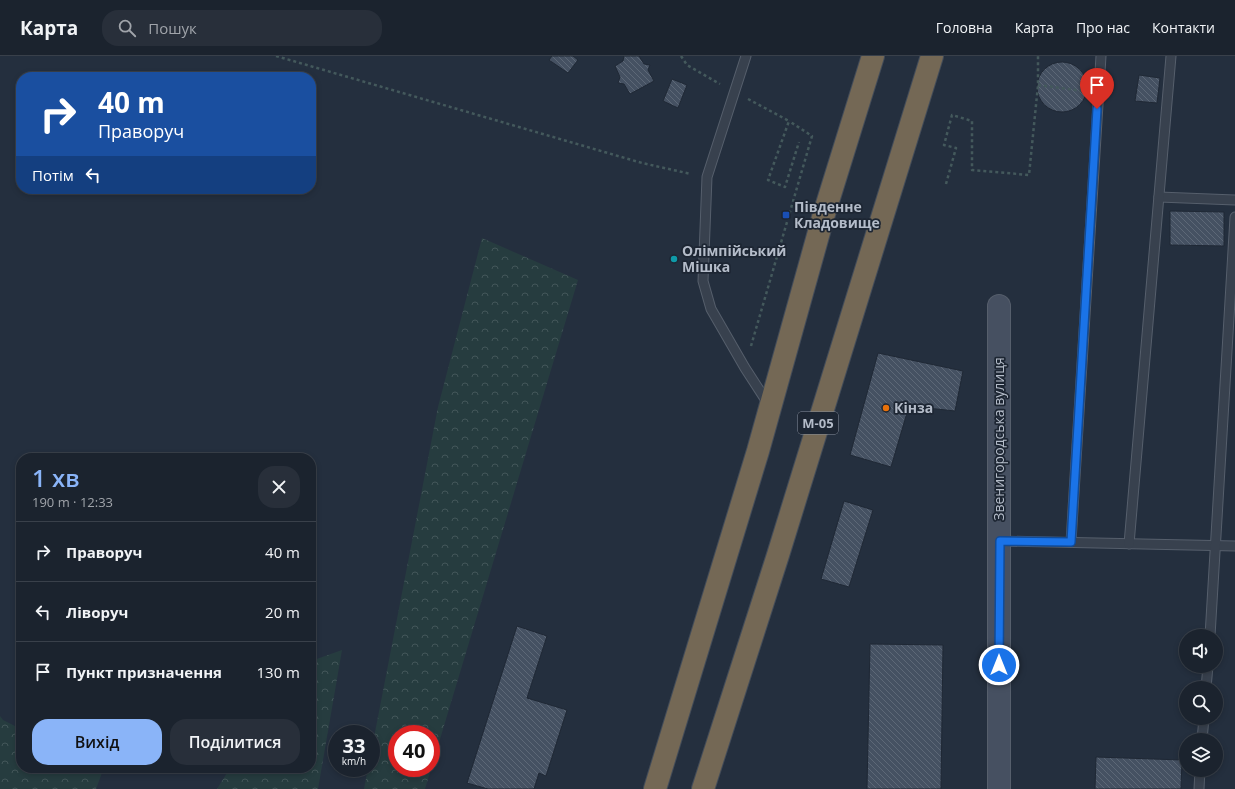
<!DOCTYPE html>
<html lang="uk">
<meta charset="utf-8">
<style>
:root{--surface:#1b232e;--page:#282f3a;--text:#f1f3f6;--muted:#a0a4aa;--line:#39404a;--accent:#8ab4f8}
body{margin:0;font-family:"Open Sans",sans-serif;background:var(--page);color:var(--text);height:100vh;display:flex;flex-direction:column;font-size:15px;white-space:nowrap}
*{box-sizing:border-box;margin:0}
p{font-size:13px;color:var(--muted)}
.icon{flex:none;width:22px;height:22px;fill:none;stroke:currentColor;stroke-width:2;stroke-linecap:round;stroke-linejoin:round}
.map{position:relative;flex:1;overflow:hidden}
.sheet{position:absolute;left:16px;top:397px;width:300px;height:320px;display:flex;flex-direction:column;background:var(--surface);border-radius:16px;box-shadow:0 2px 6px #0003,0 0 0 1px var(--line)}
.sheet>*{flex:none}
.hud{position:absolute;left:16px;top:16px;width:300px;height:122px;border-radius:16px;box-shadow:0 2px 6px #0003,0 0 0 1px var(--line);background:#1a4fa0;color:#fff;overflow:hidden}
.controls{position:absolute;left:1179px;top:573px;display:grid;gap:8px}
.controls a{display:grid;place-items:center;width:44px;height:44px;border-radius:50%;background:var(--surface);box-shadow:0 2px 6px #0003,0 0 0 1px var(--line);font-size:20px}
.speed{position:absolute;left:328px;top:669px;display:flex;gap:8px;font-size:20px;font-weight:700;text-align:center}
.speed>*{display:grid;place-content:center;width:52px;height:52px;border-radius:50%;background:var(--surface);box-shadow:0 2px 6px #0003,0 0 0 1px var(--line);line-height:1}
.speed small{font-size:10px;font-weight:400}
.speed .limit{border:6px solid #d22;background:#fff;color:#111}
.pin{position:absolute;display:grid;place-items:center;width:34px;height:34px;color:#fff;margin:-41px -17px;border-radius:50% 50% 50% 0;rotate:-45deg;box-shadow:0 0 4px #0007}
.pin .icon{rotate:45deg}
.me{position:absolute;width:44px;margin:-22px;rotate:0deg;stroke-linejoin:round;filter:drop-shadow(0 0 3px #0008)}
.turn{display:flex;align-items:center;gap:14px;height:84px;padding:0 16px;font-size:18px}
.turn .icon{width:52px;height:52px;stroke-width:2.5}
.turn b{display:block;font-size:28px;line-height:34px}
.then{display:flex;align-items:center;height:38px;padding:0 16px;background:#0003;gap:8px;font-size:15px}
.round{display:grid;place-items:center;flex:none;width:42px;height:42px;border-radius:16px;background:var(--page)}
.headline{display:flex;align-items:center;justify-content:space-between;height:68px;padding:0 16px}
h1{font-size:24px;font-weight:600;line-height:30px;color:var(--accent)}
.primary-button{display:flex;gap:8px;margin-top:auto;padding:8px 16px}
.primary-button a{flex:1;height:46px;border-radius:16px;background:var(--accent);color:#111;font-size:16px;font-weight:600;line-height:46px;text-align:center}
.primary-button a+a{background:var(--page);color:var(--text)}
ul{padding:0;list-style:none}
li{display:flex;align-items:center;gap:12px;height:60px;padding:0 16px;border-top:1px solid var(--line)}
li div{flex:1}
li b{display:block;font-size:15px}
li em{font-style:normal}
header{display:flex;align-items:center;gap:24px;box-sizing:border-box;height:56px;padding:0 20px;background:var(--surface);border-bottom:1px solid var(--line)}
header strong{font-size:19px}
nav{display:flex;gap:22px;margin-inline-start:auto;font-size:14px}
.search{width:280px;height:36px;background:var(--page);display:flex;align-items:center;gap:10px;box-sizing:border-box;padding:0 14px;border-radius:16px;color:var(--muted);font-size:15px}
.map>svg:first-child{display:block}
</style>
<header>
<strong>Карта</strong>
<div class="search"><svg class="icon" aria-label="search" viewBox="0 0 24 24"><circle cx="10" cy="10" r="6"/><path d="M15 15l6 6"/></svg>Пошук</div>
<nav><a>Головна</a><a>Карта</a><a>Про нас</a><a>Контакти</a></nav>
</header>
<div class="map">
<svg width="1235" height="733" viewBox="0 0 1235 733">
<defs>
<pattern id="forest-crowns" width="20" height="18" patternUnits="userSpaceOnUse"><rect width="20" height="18" fill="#263c3f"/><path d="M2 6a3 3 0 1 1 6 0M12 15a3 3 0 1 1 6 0" fill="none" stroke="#435659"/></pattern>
<pattern id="building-back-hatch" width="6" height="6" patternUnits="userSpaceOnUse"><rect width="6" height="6" fill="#455162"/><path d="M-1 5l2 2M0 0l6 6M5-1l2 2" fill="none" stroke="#5d6877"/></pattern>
</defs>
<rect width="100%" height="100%" fill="#242f3e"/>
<g fill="url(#forest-crowns)" fill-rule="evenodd">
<path d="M482,182L578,224L425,733H364L368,712H371V697L438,351ZM397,678H431V712H397Z"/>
<path d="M342,594L318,733H217L230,712H311V605Z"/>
<path d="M0,660L3,664L21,673V712H99L103,714L96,733H0Z"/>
</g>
<g fill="url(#building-back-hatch)" stroke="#1f2835">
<path d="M552,0H573L578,4L568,17L549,4Z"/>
<path d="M624,0H639L644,8L650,9L648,14L654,25L630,38L624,28L618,27L620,21L615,10L623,5Z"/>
<circle cx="1062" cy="31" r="25"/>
<path d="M1139,19L1160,22L1157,47L1135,45Z"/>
<path d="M672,23L687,29L678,52L663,45Z"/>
<path d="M1170,155L1224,156V190L1170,189Z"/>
<path d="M878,297L963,315L955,355L909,350L891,411L850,399Z"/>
<path d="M844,445L873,454L849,531L821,523Z"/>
<path d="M517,570L547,580L527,642L567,654L546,720L539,717L534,733H488L467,727Z"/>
<path d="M870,588L943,589L941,733H867Z"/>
<path d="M1096,701L1182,704L1181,733H1095Z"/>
</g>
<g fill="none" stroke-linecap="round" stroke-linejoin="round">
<g stroke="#565f6c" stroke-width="11">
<g id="lane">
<path d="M746,0L707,121L703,225L711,253L745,312L769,349"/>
<path d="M1159,141L1235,144"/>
<path d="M999,485L1235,490"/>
<path d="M1071,486L1101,0"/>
<path d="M1129,488L1171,0"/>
<path d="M1210,580L1235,161"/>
<path d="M1206,632L1208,610"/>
<path d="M1202,684L1204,662"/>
<path d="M1199,733L1200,714"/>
</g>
</g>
<g stroke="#565f6c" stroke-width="24">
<path id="secondary" d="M999,733V250"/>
</g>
<g stroke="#434c59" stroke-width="24">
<g id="highway">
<path d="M655,733L758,395L824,158L873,0"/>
<path d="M703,733L778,499L932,0"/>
</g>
</g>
<g stroke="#44595c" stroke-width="2.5" stroke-dasharray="3 3" stroke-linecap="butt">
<path d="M276,0L642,107L691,118"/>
<path d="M681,0L687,9L720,28"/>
<path d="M1038,29L1083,35"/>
<path d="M748,43L789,65L768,124L785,131L799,86"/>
<path d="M946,128L956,92L944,89L952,59L972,65V114L1029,119L1038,29V0"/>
<path d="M751,290L812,80L789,65"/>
</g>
<use href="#lane" stroke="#38414e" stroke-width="9"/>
<use href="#secondary" stroke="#465061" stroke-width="22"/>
<use href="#highway" stroke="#746855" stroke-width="22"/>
</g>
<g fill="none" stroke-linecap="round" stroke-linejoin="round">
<g stroke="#114b97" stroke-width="10">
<path id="route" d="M999,609L1000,485L1071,486L1097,53"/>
</g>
<use href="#route" stroke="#1a73e8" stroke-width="7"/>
</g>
<rect fill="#1a4fb4" stroke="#1d2633" stroke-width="1.5" x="782" y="155" width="8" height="8" rx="2"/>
<circle fill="#0f9aa8" stroke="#1d2633" stroke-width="1.5" cx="674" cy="203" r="4"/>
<circle fill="#e8710a" stroke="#1d2633" stroke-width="1.5" cx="886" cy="352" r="4"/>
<g text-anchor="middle" stroke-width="3.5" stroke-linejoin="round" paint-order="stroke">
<rect fill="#1d2633" stroke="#878f9c" stroke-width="1" x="798" y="356" width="40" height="22" rx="3"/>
<g font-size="13" font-weight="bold" fill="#b4bcc9">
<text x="818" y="372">М-05</text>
</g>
<g font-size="14" font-weight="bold" fill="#b4bcc9" stroke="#1d2633" text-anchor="start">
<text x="794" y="156">Південне<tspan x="794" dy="16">Кладовище</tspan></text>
<text x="682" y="200">Олімпійський<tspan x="682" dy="16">Мішка</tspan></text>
<text x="894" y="357">Кінза</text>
</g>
<g font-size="14" fill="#b4bcc9" stroke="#1d2633">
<text transform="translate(999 383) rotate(-90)" y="5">Звенигородська вулиця</text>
</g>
</g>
</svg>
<div class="controls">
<a><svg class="icon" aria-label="sound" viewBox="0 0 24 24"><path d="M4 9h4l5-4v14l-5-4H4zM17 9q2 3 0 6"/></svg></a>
<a><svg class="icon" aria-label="search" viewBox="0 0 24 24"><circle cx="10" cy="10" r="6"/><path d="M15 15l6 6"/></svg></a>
<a><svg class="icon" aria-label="layers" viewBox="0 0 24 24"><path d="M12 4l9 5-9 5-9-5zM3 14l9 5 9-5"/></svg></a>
</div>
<div class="speed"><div>33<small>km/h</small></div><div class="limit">40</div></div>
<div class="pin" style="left:1097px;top:53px;background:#d93025"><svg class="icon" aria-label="arrive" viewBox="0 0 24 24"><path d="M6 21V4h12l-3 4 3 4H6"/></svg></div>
<svg class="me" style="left:999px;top:609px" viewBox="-20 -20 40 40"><circle r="17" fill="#1a73e8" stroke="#fff" stroke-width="3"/><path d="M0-11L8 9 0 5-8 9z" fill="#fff"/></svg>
<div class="hud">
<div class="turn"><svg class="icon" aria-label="right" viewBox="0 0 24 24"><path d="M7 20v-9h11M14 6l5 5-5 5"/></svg><div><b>40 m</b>Праворуч</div></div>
<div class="then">Потім<svg class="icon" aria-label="left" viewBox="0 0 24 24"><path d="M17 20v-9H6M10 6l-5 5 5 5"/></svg></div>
</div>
<section class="sheet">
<div class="headline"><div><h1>1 хв</h1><p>190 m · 12:33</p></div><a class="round"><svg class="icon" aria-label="close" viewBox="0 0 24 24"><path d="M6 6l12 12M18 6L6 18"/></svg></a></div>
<ul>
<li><svg class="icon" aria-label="right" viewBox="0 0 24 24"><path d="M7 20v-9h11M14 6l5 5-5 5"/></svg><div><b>Праворуч</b></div><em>40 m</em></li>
<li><svg class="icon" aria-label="left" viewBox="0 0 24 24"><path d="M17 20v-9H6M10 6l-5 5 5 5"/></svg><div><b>Ліворуч</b></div><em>20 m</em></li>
<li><svg class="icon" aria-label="arrive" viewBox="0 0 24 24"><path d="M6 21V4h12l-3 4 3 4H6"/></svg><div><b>Пункт призначення</b></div><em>130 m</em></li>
</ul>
<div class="primary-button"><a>Вихід</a><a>Поділитися</a></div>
</section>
</div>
